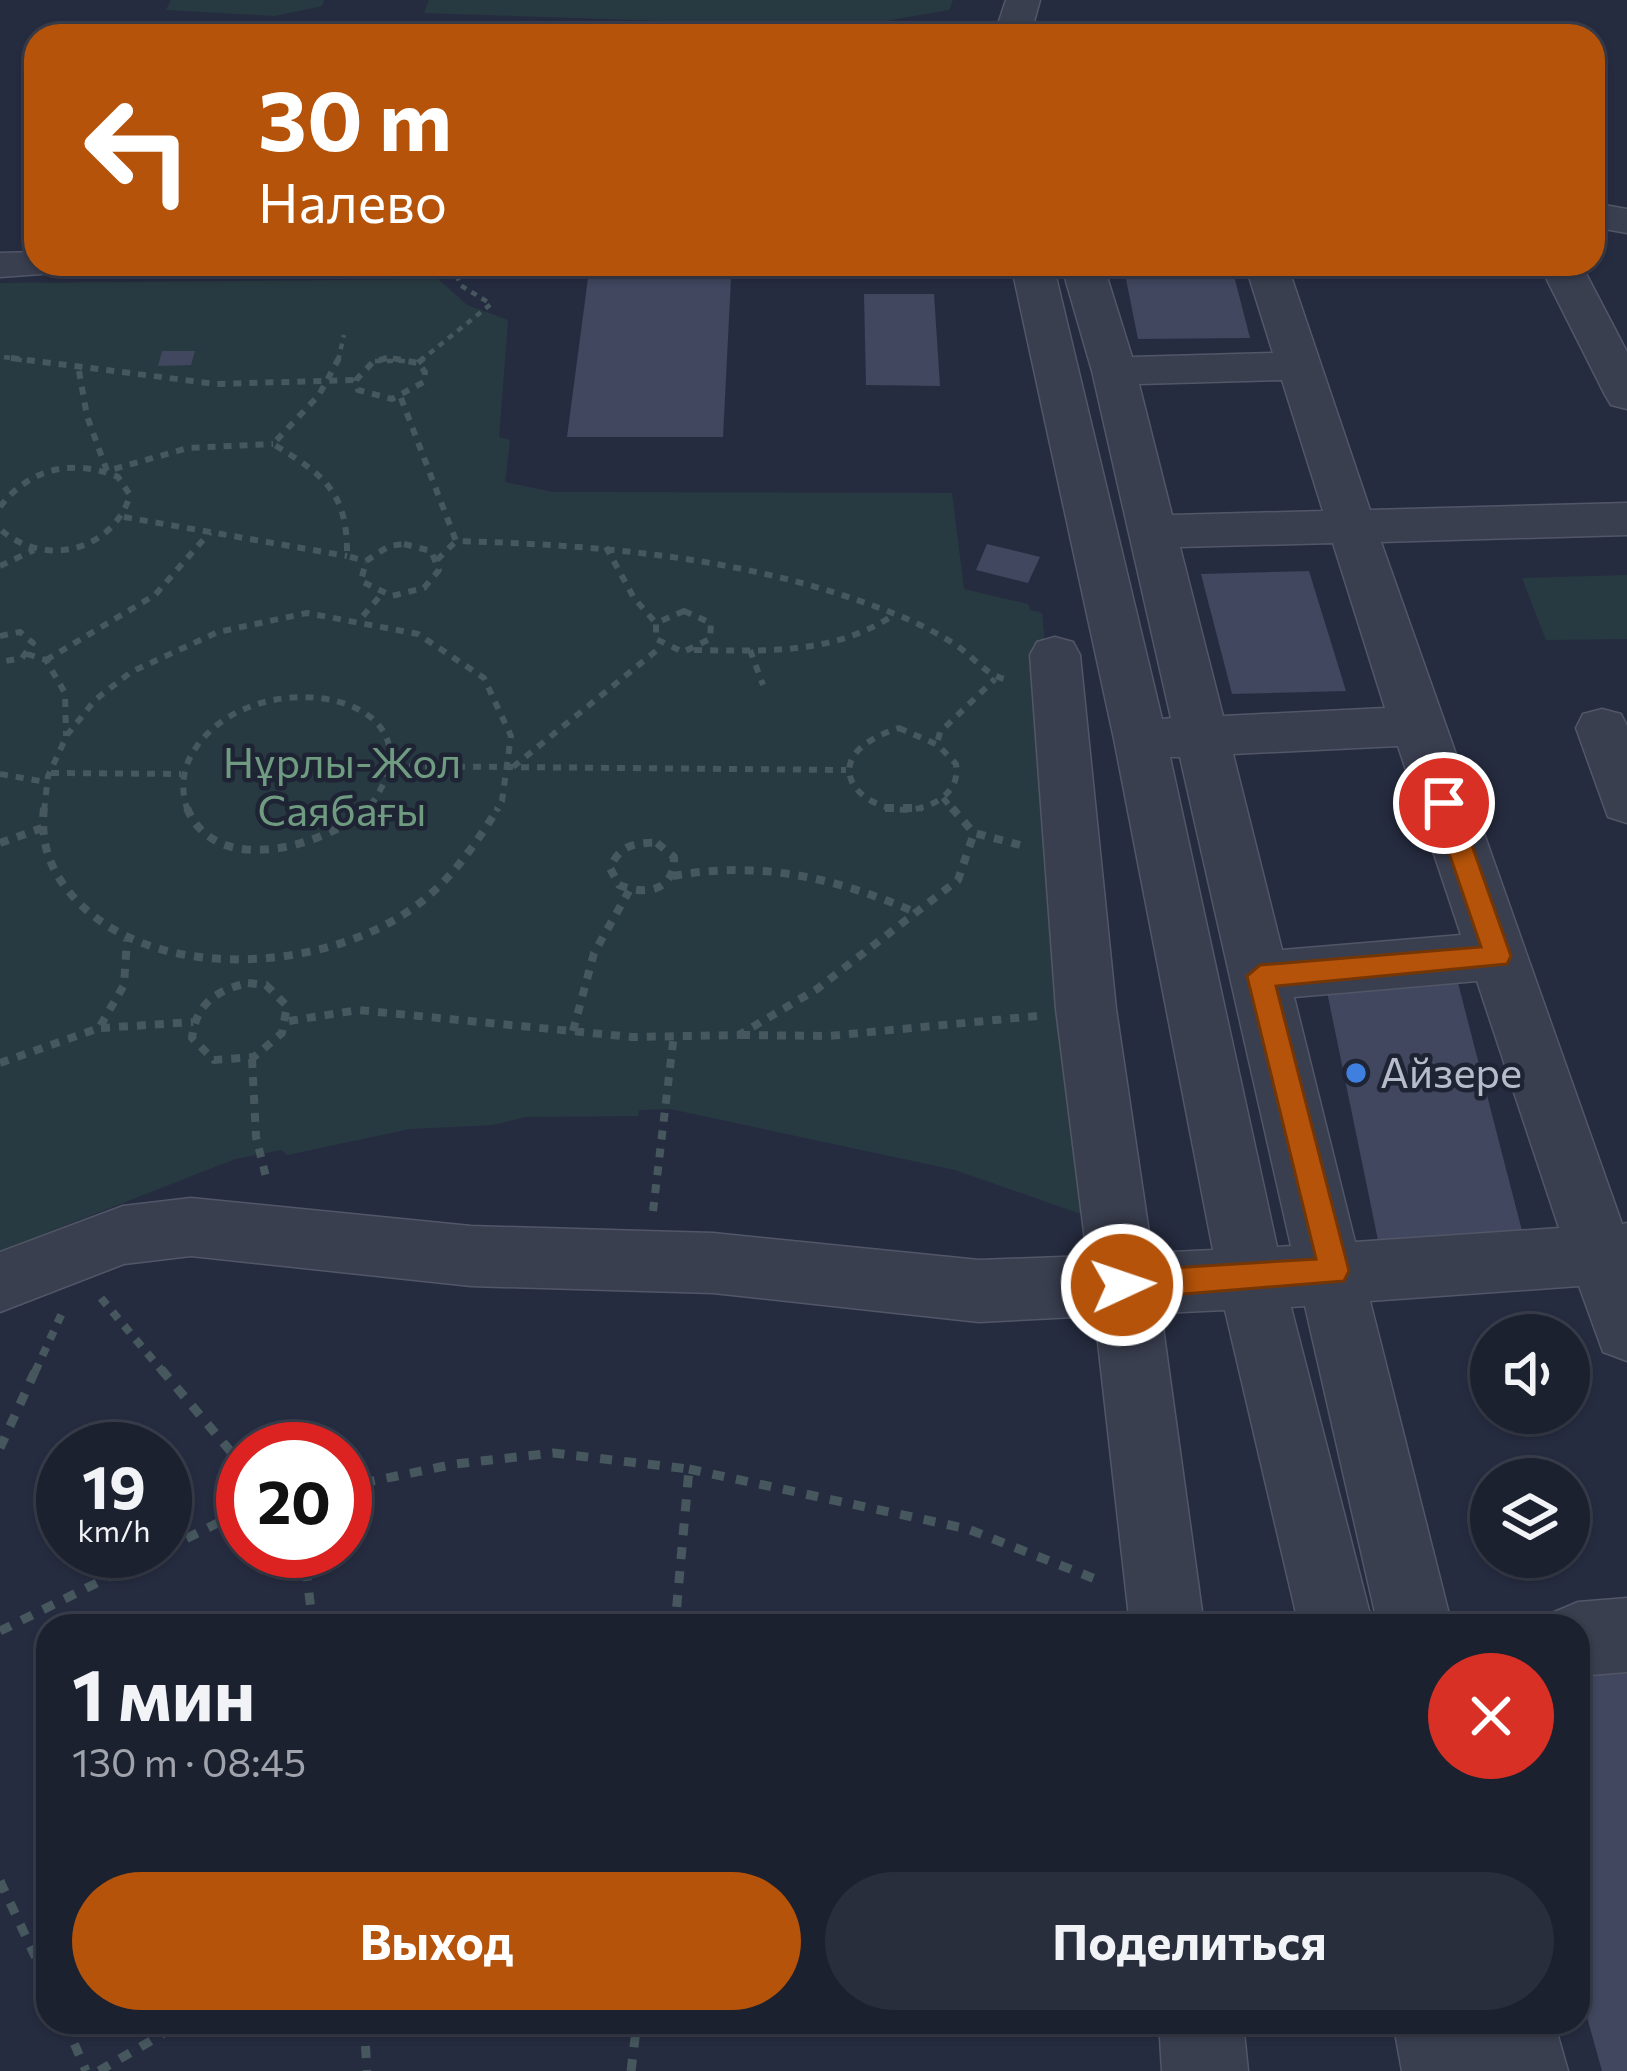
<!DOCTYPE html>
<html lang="ru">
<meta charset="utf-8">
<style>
:root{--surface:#1c2130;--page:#292e3c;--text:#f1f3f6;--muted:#a0a3ab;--line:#3a3e4c;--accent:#b45309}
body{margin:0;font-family:Commissioner,sans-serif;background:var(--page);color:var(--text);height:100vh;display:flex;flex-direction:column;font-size:45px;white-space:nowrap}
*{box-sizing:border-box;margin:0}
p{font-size:39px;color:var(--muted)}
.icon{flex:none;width:66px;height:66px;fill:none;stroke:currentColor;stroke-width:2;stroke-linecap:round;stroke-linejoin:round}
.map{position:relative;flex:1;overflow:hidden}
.details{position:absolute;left:36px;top:1614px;width:1554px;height:420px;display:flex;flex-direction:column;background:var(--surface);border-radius:36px;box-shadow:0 3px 9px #0004,0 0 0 3px var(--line)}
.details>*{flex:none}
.banner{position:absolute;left:24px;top:24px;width:1581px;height:252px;border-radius:36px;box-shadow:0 3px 9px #0004,0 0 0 3px var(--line);background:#b45309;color:#fff;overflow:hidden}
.tools{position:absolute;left:1470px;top:1314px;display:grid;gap:24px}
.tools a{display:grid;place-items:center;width:120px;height:120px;border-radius:50%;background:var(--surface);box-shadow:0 3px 9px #0004,0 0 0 3px var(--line);font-size:60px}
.speed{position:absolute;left:36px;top:1422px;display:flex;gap:24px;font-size:60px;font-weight:700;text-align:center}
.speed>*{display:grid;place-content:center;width:156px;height:156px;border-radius:50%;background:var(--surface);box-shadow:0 3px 9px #0004,0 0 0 3px var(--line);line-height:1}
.speed small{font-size:30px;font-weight:400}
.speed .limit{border:18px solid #d22;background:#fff;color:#111}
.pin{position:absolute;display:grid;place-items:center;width:102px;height:102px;color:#fff;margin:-51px;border:6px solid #fff;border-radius:50%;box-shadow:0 3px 12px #0007}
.me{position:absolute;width:132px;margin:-66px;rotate:87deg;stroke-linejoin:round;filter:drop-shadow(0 0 9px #0008)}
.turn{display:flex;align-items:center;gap:42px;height:252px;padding:0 36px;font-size:54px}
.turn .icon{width:156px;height:156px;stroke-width:2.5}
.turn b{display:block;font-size:84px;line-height:102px}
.round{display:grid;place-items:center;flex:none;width:126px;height:126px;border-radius:63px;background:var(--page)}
.summary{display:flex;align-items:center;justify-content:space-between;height:204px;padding:0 36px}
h1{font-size:72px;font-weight:700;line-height:90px}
.cta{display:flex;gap:24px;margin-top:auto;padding:24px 36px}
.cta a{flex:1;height:138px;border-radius:72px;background:var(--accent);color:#fff;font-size:48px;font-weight:700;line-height:138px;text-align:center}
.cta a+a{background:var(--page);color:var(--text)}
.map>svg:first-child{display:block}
</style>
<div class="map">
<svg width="1627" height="2071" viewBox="0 0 1627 2071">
<rect width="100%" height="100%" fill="#262c40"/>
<g fill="#283a41">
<path d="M171,0H324L322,6L275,16L166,10Z"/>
<path d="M429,0H953L949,10L850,27L424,13Z"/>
<path d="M438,279L467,305L508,320L499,437L510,440L505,482L553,492L952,493L964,589L1028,604L1030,610L1042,613L1098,1220L955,1170L670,1109L639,1110L638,1116L526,1117L493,1125L410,1129L287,1155L281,1150L235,1159L0,1251V283Z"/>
<path d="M1627,575V639L1546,640L1522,578Z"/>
</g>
<g fill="#40475e">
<path d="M1123,264H1231L1250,338L1138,339Z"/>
<path d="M588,278H731L723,437H567Z"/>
<path d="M864,294H934L940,386L866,385Z"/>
<path d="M162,351H195L191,365L158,366Z"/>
<path d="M987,544L1040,557L1028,583L976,570Z"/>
<path d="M1309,571L1346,691L1232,694L1201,574Z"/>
<path d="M1325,982L1458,983L1527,1250H1380Z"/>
<path d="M1627,1665V2071H1602L1578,1985V1669Z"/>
</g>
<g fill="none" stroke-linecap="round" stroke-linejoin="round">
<g stroke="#525767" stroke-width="3">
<g id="minor">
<path d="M1006,0H1040L1030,36H994Z"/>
<path d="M1593,203L1627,209V233L1593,227Z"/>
<path d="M36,252V264H61L55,273L0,277V253Z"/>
<path d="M1011,264H1053L1162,719L1171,718L1092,371L1061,264H1103L1132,357L1273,353L1245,264H1287L1370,510L1627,503V535L1381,542L1622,1224L1627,1223V1361L1603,1352L1579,1286L1370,1301L1452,1626H1378L1305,1306L1291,1307L1373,1626H1299L1225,1310L1161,1313L1204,1626H1130L1095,1316L979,1322L713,1293L471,1286L191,1256L124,1264L0,1312V1252L123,1206L191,1198L471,1226L713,1233L979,1260L1087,1256L1056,1009L1030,655L1037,642L1055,637L1073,642L1080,655L1116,1009L1152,1253L1213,1250L1114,739ZM1282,380L1323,511L1172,515L1139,384ZM1333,543L1385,708L1223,716L1180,547ZM1398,746L1461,935L1282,950L1233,754ZM1170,757H1180L1291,1246L1277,1247ZM1477,981L1559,1228L1355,1242L1294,997Z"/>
<path d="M1539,264H1581L1627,352V409L1611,405L1605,395Z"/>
<path d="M1602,709L1621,714L1627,726V823L1608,817L1576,728L1583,714Z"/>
<path d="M1627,1598V1672L1578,1676V1626H1546L1552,1613L1578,1602Z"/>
<path d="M1159,2022H1243L1248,2071H1162Z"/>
<path d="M1393,2022H1554L1568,2071H1402Z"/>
</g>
</g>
<g stroke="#46575e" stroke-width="4.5" stroke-dasharray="6 6" stroke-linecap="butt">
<path d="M4,357L26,361"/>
<path d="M338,361L344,335"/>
<path d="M375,361H409"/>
<path d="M420,361L491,304L460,285L453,264"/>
</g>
<g stroke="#46575e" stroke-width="6" stroke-dasharray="8 8" stroke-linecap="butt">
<path d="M11,358L216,384L356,380"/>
<path d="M339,358L319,395L273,444C324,475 348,492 347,556L366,561"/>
<path d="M387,358L373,362L356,380L358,390L392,399L424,382L425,372L418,363L391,358"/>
<path d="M418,363L424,358"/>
<path d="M79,371L87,416L107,471L188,448L273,444"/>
<path d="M401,398L456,541C601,545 745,557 882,609C907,618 933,630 956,645C975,658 986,676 1009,680"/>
<path d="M0,507C29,468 74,458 118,477L130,495C113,552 43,568 0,529"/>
<path d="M124,517L347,556"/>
<path d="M404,544L431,551L439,570L424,588L392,596L361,581L366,561L389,546Z"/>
<path d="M606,547L634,598L656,623"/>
<path d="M437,560L456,541"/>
<path d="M0,566L34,550"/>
<path d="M684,611L711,623L710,639L683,652L656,639V623Z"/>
<path d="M363,616L380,596"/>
<path d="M0,636L20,632L33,643L22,658L0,662"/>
<path d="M694,650C765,651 832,655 894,615"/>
<path d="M750,650L763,685"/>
<path d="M27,654L46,660L65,693L66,736"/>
<path d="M46,660L155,595L210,532"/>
<path d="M899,728L938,745L956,764C958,778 954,788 943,797C888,840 789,763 899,728Z"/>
<path d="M938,740L940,732L995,679"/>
<path d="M393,766L846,770"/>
<path d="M513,767L662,646"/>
<path d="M51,773L181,774"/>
<path d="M0,774L46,782"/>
<path d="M943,798L954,811"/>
<path d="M44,811L48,776L67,735L95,700L131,672L218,632L307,613L418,634L484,678L511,736L502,801L496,811"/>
<path d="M188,811C180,790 182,768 195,749C256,656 459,695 366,811"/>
</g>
<g stroke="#46575e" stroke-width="8" stroke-dasharray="9 9" stroke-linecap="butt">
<path d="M44,808C40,840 49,868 70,893C144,982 309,973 401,916C445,889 472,850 498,808"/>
<path d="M187,808C216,880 326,845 369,808"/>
<path d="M885,808H922"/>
<path d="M952,808L974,833L1020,845"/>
<path d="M0,843L42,828"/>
<path d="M657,843L674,857C675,891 646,896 619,885L610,868C619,846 635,842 657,843Z"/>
<path d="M673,876C760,860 837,878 917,913"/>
<path d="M248,983L266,985L287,1006L282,1033L254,1057L214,1060L192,1038C196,1004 216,990 248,983Z"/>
<path d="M289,1021L358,1010L632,1037L739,1035L817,989L958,880L974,833"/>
<path d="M101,1028L193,1022"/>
<path d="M573,1031L594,953L629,891"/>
<path d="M741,1035L829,1036L1037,1016"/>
<path d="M252,1059L256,1137L267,1181"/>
<path d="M0,1063L99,1028L124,985L127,940"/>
<path d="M653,1211L674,1034"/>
<path d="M101,1298L163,1372"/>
<path d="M35,1372L62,1313"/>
</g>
<g stroke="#46575e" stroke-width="9" stroke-dasharray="12 12" stroke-linecap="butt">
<path d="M161,1369L243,1466"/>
<path d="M0,1448L36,1369"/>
<path d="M279,1449L288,1443L339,1449"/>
<path d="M345,1458L363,1483L351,1536L345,1540"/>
<path d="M689,1469L968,1529L1103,1582"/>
<path d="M243,1476L229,1524L243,1546"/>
<path d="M363,1483L455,1464L553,1453L689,1469L675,1626"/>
<path d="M165,1549L232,1516"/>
<path d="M246,1551L254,1564L306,1569L330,1551"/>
<path d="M306,1569L313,1626"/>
<path d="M0,1631L161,1551"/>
<path d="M0,1881L48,1984"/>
<path d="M65,2022L86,2071"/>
<path d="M364,2022L367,2071"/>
<path d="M99,2071L183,2022"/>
<path d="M631,2071L637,2022"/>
</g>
<use href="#minor" fill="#3a3f50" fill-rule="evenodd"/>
</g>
<path fill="#b45309" stroke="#753606" stroke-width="3" d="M1444,793L1457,803L1511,956L1507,964L1276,986L1349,1271L1344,1281L1122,1299L1112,1295L1107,1285L1112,1275L1122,1271L1316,1259L1247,976L1260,965L1481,947L1432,803Z"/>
<circle fill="#3f7fe0" stroke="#1f2435" stroke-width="4.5" cx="1356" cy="1073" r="12"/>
<g text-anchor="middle" stroke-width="9" stroke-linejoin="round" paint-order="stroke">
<g font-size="42" fill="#6f9b81" stroke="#1f2435">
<text x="342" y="778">Нұрлы-Жол<tspan x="342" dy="48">Саябағы</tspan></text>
</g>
<g font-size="42" fill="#b7bbca" stroke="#1f2435" text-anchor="start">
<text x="1380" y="1088">Айзере</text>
</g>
</g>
</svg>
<div class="tools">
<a><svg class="icon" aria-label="sound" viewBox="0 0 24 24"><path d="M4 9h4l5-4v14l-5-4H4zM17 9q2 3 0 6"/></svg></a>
<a><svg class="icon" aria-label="layers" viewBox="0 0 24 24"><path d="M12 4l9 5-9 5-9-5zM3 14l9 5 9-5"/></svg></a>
</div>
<div class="speed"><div>19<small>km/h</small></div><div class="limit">20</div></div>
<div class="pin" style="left:1444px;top:803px;background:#d93025"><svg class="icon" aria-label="arrive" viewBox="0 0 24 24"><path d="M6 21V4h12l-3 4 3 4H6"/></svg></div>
<svg class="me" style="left:1122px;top:1285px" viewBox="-20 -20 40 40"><circle r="17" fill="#b45309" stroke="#fff" stroke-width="3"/><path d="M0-11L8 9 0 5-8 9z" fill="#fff"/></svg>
<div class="banner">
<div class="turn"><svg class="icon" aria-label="left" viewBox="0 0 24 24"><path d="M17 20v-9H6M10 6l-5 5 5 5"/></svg><div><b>30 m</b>Налево</div></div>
</div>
<section class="details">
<div class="summary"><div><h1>1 мин</h1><p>130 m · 08:45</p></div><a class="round" style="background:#d93025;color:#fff"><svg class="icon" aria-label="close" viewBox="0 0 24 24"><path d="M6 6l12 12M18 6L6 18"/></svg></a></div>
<div class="cta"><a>Выход</a><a>Поделиться</a></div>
</section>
</div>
